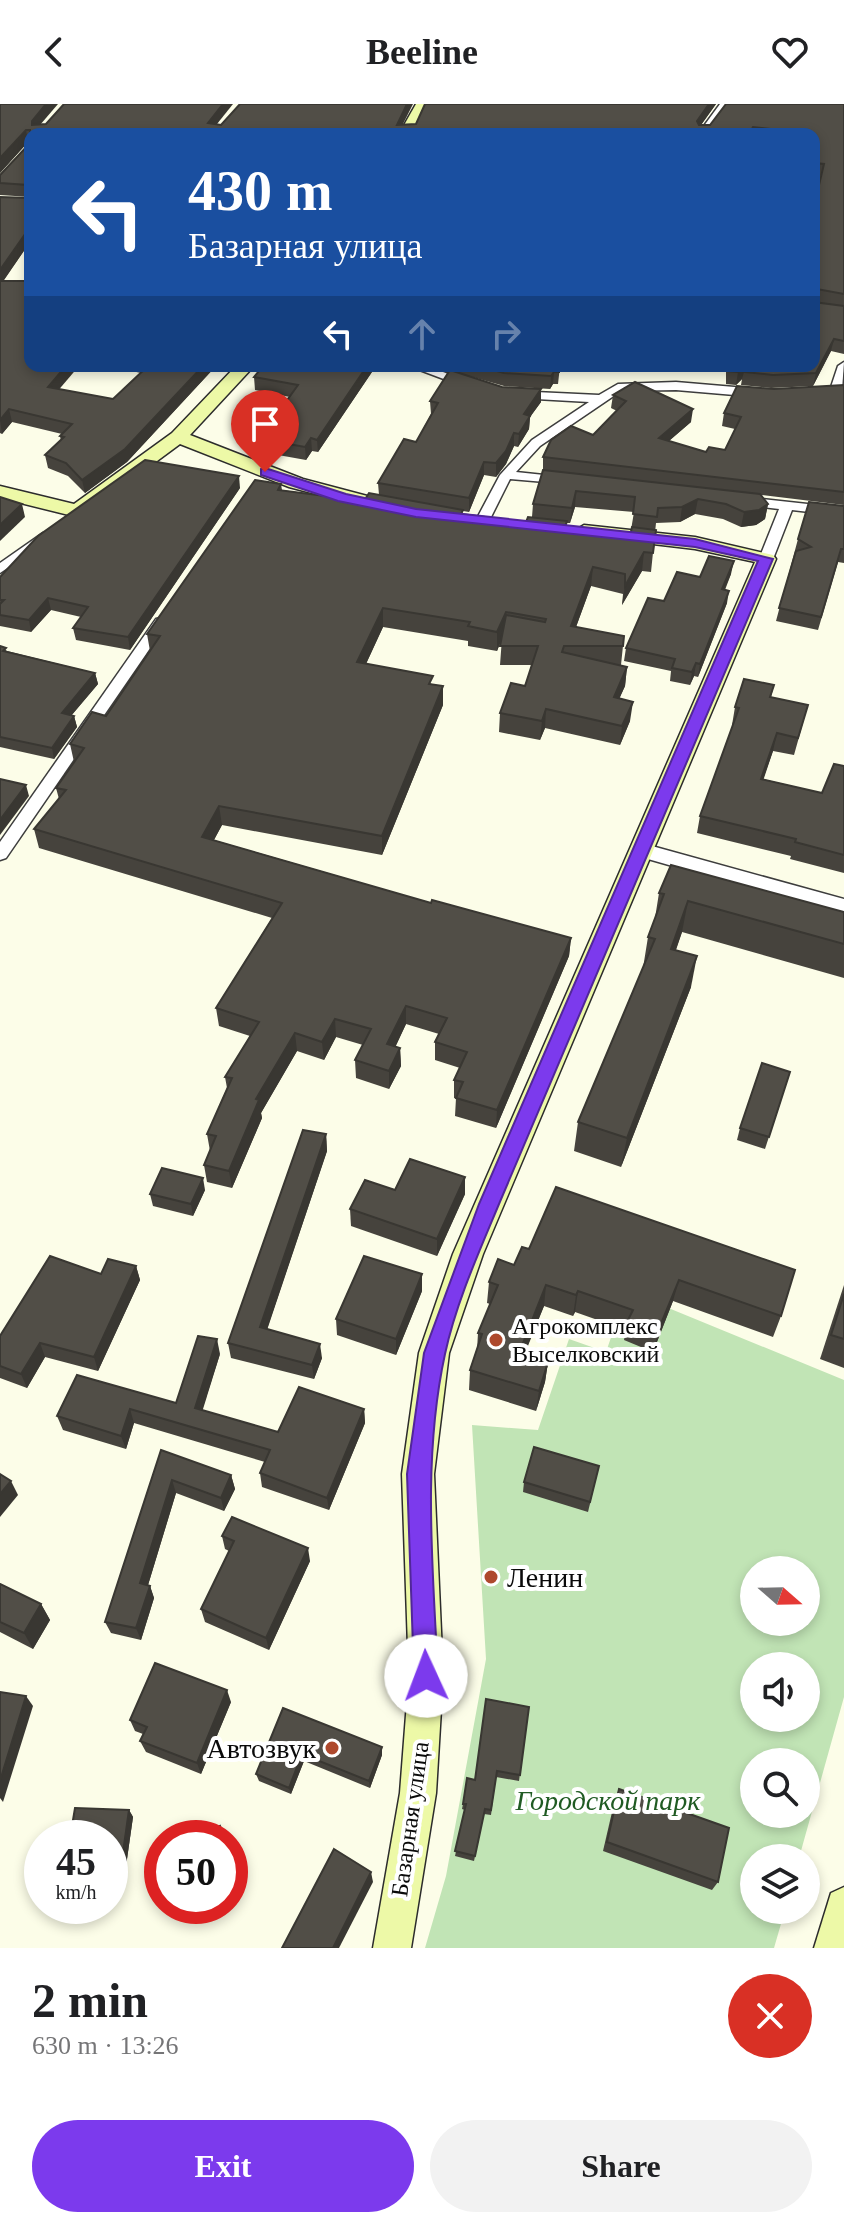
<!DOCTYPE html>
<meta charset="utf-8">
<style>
:root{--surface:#fff;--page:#f2f2f2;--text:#202124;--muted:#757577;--accent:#7c3aed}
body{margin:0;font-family:"Times New Roman",serif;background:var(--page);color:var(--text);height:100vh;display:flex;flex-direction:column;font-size:30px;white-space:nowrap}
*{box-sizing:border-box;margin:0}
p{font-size:26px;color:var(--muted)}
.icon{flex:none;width:44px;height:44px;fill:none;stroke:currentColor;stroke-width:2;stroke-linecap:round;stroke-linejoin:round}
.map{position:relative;height:1844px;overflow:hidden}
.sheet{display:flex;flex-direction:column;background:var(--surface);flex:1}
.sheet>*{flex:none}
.banner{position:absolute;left:24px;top:24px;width:796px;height:244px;border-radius:16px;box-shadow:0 4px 12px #0003;background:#1a4fa0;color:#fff;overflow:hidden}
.needle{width:52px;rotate:110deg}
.buttons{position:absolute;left:740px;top:1452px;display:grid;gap:16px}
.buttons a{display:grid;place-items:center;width:80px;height:80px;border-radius:50%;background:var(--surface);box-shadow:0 4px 12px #0003;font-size:40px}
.speed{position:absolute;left:24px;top:1716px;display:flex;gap:16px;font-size:40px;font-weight:700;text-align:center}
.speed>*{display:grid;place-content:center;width:104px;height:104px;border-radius:50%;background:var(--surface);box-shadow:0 4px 12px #0003;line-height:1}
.speed small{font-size:20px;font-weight:400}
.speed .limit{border:12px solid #d22;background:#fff;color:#111}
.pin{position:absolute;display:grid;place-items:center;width:68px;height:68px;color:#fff;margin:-82px -34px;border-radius:50% 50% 50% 0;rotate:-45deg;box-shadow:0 0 8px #0007}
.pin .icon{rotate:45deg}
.me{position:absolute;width:88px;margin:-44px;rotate:358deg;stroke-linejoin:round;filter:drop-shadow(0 0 6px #0008)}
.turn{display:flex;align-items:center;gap:28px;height:168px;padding:0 32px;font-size:36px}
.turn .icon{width:104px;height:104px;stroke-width:2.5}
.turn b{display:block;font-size:56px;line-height:68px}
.lanes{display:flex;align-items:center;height:76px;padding:0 32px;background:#0003;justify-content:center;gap:40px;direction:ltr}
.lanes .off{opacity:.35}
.round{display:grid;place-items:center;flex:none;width:84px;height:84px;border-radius:42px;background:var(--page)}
.headline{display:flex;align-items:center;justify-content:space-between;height:136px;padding:0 32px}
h1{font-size:48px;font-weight:800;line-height:60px}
.primary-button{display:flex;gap:16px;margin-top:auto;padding:16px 32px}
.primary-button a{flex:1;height:92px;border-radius:48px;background:var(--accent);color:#fff;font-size:32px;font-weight:800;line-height:92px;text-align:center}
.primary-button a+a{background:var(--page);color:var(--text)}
header{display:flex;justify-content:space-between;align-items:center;height:104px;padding:0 32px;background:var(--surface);font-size:36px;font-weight:800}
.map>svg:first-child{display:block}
</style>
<header><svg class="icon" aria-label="back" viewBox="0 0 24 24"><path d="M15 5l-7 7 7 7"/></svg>Beeline<svg class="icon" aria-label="heart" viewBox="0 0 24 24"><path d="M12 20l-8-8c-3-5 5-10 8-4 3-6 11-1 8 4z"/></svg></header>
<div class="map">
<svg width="844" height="1844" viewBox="0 0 844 1844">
<rect width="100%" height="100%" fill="#fcfde8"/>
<path fill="#c1e4b5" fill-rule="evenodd" d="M627,1187L844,1276V1593L799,1754H754V1806H785L774,1844H425L446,1772L486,1555L472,1321L538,1326L569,1235L606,1248ZM754,1466H806V1518H754ZM754,1562H806V1614H754ZM754,1658H806V1710H754Z"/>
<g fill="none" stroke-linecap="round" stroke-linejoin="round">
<g stroke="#3d3d3d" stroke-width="3">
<g id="minor">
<path d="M720,0H730L708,30H698Z"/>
<path d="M844,258L842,286L832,289L830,286L838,262Z"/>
<path d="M409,262H427L475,280L465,283Z"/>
<path d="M676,278L758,285L764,289L758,293L676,286L621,287L540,342L516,368L563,373L569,377L568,380L510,375L487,421H477L475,418L500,371L532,336L589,298L518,294L512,290L514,287L599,291L618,280Z"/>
<path d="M744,393L844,404V412L792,406L773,455L766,459L759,455L779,405L739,400L737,397Z"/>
<path d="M43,429L50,433L48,436L0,469V459Z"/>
<path d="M161,514L168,518L6,754L0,756V738L156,515Z"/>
</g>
</g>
<g stroke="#3d3d3d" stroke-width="3">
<path id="tertiary" d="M641,739L844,795V811L634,751L631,746Z"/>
</g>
<g stroke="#2c2c2c" stroke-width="3">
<g id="secondary">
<path d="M416,0H430L413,30H399Z"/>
<path d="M236,262H254L190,331L303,375L390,398L392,402L390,406L383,408L289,383L180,340L84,411L77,413L0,394V382L74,400L172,329Z"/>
<path d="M584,421L695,433L773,451L776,455L483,1150L449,1249L434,1370L443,1572L436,1689L411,1844H373L400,1689L409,1572L402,1370L419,1249L453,1150L755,458L695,445L577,431L574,427Z"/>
<path d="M844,1783V1844H814L831,1789Z"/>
</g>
</g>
<use href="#minor" fill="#fff" fill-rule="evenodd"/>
<use href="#tertiary" fill="#fff" fill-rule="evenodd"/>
<use href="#secondary" fill="#edf9a7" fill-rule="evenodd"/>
</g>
<g fill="#46433d" fill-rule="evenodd">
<path d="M0,0L40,21H221L416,20L425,0H716L701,21H710L844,0V250L831,247L813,282L771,284L741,281L742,275L736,281L726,280V262H814V102L821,72L814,71V30H30V38H28L0,69Z"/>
<path d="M30,39V138L3,177L59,285L113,295L141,269L108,262H216L127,358L85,389L68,372L48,364L45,351L61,337L60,332L62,330L12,318L2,330L0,329V93L30,94V93L0,91V71Z"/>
<path d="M376,262L318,348L312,347L306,356L267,349L265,327L290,293L255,286L254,273Z"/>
<path d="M437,262H560L558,280H553L550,285L504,282L455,268L502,283L541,285V298L530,313L529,325L518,343L514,342L506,360L496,373L484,371L469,408L463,407L462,410L526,418L532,413L533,400L559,368L543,366V353L593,331L617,307L611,304L613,291L691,318L669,337L706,348L725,346L735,325L722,322L724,309L774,285L844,281V401L761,391L768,400L765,415L756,421L741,423L723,415L695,410L680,418L656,419L651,468L642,467L622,501L623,490L591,482L576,523L624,532L621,561H618L627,563L625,582L619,595L630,617L620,641L545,624L540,636L499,628L500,609L525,582L532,561H500L502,534L497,547L468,542V537L383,523L366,560L432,580L443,601L382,751L222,721L214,736L431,799L571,834L569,852L496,1024L455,1012L456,994H454V976L460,964L435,956V938L439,930L406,920L395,943L400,944L401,962L389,985L356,974L355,956L363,941L336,933L324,956L297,947L261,1009L262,1014L232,1084L207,1078L204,1061L210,1047L207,1030L227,984L225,973L250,932L219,922L216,904L272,814L39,744L34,725L59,695L56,684L74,658L70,640L106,612L150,547L147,530L281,380L282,386L364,397L379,391L378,379L416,338L431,310L430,297L450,266ZM575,403L634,408L630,432L566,423L567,419H570Z"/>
<path d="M240,384L130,546L76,536L73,524L81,513L51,506L31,528L0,522V473Z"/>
<path d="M844,402V459L838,458L818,526L776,517L798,435Z"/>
<path d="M731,470L725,486L727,499L698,573L694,572L690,581L670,577L671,567L624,557L626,544L664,497L700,473Z"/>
<path d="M0,542L7,547L95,569L98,580L71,612H74L77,623L54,655L0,643Z"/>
<path d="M774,581L771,593L808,601L794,651L773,647L763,675L822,689L844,662V769L790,755L791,752L697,729L700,712L733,621H732L735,603Z"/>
<path d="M659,789L844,808V874L682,828L676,846L691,883L621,1063L574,1047L578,1018L643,864L648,833L655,814Z"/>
<path d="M790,968L765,1045L737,1036L740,1024Z"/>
<path d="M326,1030L327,1047L267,1225L322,1254L314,1275L231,1254L228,1239Z"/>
<path d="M556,1083L781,1212L773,1233L673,1197L653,1248L624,1236L626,1226L575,1208L573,1212L544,1202L524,1250L548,1258L545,1278L536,1307L469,1286L470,1266L477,1246L478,1229L490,1200L487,1199L489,1178L514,1161L529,1145Z"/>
<path d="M205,1086L193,1112L153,1102L150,1090Z"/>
<path d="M395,1086L465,1090L437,1152L351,1122L350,1105Z"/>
<path d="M136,1162L140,1176L98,1267L45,1253L27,1284L0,1274V1232L101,1170Z"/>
<path d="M844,1181V1264L820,1255Z"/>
<path d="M422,1187L396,1251L337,1231L336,1215Z"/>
<path d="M220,1250L202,1306L278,1328L364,1305L365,1319L329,1406L262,1383L260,1369L265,1358L134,1319L126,1345L63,1326L57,1312L176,1299Z"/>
<path d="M161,1346L231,1371L235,1385L224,1407L176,1389L148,1481L150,1482L154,1494L141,1536L111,1529L105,1518Z"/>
<path d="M599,1362L588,1408L523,1388L524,1378Z"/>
<path d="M222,1432L310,1457L269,1546L205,1518L201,1505L229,1447L225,1445Z"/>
<path d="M0,1480L41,1500L50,1516L33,1545L0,1528Z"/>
<path d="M231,1598L201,1670L146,1648L140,1637L143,1630L135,1627L130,1616Z"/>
<path d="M529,1603L519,1677L496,1673L491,1711L484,1710L474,1757L455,1752L465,1706L462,1705L463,1700L475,1676Z"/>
<path d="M283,1604L382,1643V1651L370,1684L304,1657L291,1690L259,1677L256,1670Z"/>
<path d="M619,1685L718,1778L712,1786L603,1747L615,1695Z"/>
<path d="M129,1706L133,1713L124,1776L110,1775V1734Z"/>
</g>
<g fill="#393732">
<path d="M46,0H58L34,28L32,17Z"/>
<path d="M223,0H233L209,30L208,19Z"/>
<path d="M407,0H413L398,30L397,21Z"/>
<path d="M709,0H716L696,28L697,17Z"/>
<path d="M26,26L28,38L0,69V54Z"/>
<path d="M30,123V138L0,182V166Z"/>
<path d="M834,235L831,247L813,282L816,269Z"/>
<path d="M66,262H79L50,296L48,283Z"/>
<path d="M203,262H216L127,358L85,389L82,376Z"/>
<path d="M367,262H376L318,348L317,336Z"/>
<path d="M745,262H747L744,268L742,275L736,281L738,268Z"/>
<path d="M554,268L553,280L550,285L551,272Z"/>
<path d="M541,285V298L530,313L529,325L518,343L519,330L524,310Z"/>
<path d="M9,305L12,318L2,330L0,316Z"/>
<path d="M693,305L691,318L657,347L659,334Z"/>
<path d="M514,329V342L506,360L496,373V359Z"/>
<path d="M311,334L312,347L306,356L305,343Z"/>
<path d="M484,358V371L469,408V394Z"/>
<path d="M239,372L240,384L130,546L128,533Z"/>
<path d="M576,387L575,403L570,419L572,404Z"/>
<path d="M698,395L695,410L680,418L682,403Z"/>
<path d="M22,400L25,413L0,437V421Z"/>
<path d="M768,400L765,415L756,421L741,423L744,408Z"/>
<path d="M644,448L642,467L622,501L625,482Z"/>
<path d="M734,457L731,470L719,498L722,485Z"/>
<path d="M593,463L591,482L569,542L571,522Z"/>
<path d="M729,487L727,499L698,573L700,560Z"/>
<path d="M48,494L51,506L31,528L29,516Z"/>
<path d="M383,504V523L358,577L357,558Z"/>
<path d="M506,508L505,527L497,547V528Z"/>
<path d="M696,559L694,572L690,581L692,568Z"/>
<path d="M627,563L625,582L611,613L614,593Z"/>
<path d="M95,569L98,580L64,620L62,609Z"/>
<path d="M443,582V601L382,751V732Z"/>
<path d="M633,598L630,617L620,641L622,622Z"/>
<path d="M546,605L545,624L540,636L542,617Z"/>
<path d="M74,612L77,623L54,655L52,644Z"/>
<path d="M777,629L773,647L758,692L761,675Z"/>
<path d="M26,681L29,692L0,731V716Z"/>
<path d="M219,702L222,721L205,752L202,733Z"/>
<path d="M688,797L682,828L665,876L671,845Z"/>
<path d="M571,834L569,852L496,1024L497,1006Z"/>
<path d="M697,852L691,883L621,1063L627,1034Z"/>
<path d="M406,902V920L388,959L387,940Z"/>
<path d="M335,915L336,933L324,956L322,938Z"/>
<path d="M295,929L297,947L261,1009L262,1014L232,1084L229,1067L256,995Z"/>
<path d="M400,944L401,962L389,985V967Z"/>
<path d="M326,1030L327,1047L263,1238L260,1223Z"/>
<path d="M465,1073V1090L437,1152V1135Z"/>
<path d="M203,1074L205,1086L193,1112L191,1100Z"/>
<path d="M136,1162L140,1176L98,1267L94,1253Z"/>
<path d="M422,1170V1187L396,1251V1235Z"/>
<path d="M679,1176L673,1197L653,1248L658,1227Z"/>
<path d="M546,1181L544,1202L517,1269L519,1249Z"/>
<path d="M578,1187L575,1208L573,1212L576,1191Z"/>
<path d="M217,1235L220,1250L199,1318L195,1304Z"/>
<path d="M40,1239L45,1253L27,1284L21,1270Z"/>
<path d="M320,1240L322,1254L314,1275L312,1261Z"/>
<path d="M548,1258L545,1278L536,1307L539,1287Z"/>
<path d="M130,1305L134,1319L126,1345L121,1332Z"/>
<path d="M364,1305L365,1319L329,1406L327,1394Z"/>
<path d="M231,1371L235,1385L224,1407L221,1394Z"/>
<path d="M172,1376L176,1389L145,1491L140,1479Z"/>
<path d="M11,1377L18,1391L0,1413V1390Z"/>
<path d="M308,1444L310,1457L269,1546L266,1534Z"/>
<path d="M150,1482L154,1494L141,1536L136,1524Z"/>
<path d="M41,1500L50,1516L33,1545L24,1529Z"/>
<path d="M227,1586L231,1598L201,1670L197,1659Z"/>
<path d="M26,1592L33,1602L3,1698L0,1694V1677Z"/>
<path d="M382,1643V1651L370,1684L369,1677Z"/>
<path d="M302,1650L304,1657L291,1690L289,1684Z"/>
<path d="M129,1706L133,1713L124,1776L120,1770Z"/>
<path d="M230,1748L235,1763L230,1766Z"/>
<path d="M371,1768L373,1778L339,1844H333Z"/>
</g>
<g fill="#514e47" stroke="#393732" stroke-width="2">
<path d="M0,0H46L32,17V21L46,20L64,0H223L208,19L221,21L240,0H407L397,21L416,20L425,0H709L697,17L699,21H710L726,0H844V190L817,185L814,187V102L824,60L814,59V30H787L788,27L753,23L749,30H30V26H26L0,54Z"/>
<path d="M30,39V123L0,166V93L30,94L28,81L0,79V71Z"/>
<path d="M0,177H30V262H66L48,283L113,295L148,262H203L125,345L82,376L66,359L45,351L64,333L60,332L72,320L9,305L0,316Z"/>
<path d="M814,195V198L844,202V237L834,235L816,269L773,271L744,268L747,262H814Z"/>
<path d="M263,262H367L317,336L311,334L305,343L266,336L272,329L265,327L298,281L254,273Z"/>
<path d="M479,262H559V268H554L551,272L504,269Z"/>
<path d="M728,262H745L738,268L728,267Z"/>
<path d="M450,266L502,283L541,285L524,310L530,312L519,330L514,329L506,347L496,359L484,358L469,394L378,379L404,335L416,338L438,299L430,297Z"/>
<path d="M635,278L693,305L659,334L706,348L709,343L725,346L741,313L724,309L737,282L774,285L844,281V388L543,353L551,336L571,322L593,331L626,297L613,291Z"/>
<path d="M145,356L239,372L128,533L73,524L88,503L48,494L29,516L0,511V500L4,496H0V473L38,432Z"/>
<path d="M543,366L760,390L768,400L759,406L744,408L726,400L698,395L682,403L658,404L657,413L633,410L635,393L576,387L572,404L533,400Z"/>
<path d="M255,376L281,380L278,386L364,397L369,389L463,406L461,410L526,418L528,413L567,417L565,423L630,432L632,423L656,426L653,449L644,448L625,482V470L593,463L571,522L624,532L623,542H564L562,548L627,563L614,593L633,598L622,622L546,605L542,617L500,609L511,579L525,582L538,542H500L506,511L545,518L546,515L506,508L497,528L468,522L470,518L383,504L357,558L433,572L429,580L443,582L382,732L219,702L202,733L431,799L432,796L571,834L497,1006L456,994L463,978L454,976L467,948L435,938L447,914L406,902L387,940L400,944L389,967L355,956L371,925L335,915L322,938L295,929L256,995L259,996L229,1067L204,1061L216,1032L207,1030L232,974L225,973L259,918L216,904L282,799L34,725L66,686L56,684L84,644L70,640L92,608L106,612L160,532L147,530Z"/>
<path d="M0,393L22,400L0,421Z"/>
<path d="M809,398L844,402V445H841L821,513L779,504L796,447L811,443L798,435Z"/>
<path d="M709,452L734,457L722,485L729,487L700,560L696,559L692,568L672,564L675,555L626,544L648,494L664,497L677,468L700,473Z"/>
<path d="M0,542L6,544L3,547L95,569L62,609L74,612L52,644L0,633Z"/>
<path d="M744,575L774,581L770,593L808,601L798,634L777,629L761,675L822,689L834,660L844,662V751L795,738L796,735L700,712L739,604L735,603Z"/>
<path d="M0,675L26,681L0,716Z"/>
<path d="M671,761L844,808V840L688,797L671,845L697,852L627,1034L578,1018L655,835L648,833L664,790L659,789Z"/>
<path d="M762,959L790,968L769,1033L740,1024Z"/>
<path d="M303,1026L326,1030L260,1223L320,1240L312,1261L228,1239Z"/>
<path d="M410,1055L465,1073L437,1135L350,1105L365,1076L395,1086Z"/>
<path d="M162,1064L203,1074L191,1100L150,1090Z"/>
<path d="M556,1083L795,1166L781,1212L679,1176L658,1227L628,1216L633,1206L578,1187L576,1191L546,1181L519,1249L548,1258L539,1287L470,1266L482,1230L478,1229L498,1181L489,1178L498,1155L514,1161L522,1143L529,1145Z"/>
<path d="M50,1152L101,1170L108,1155L136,1162L94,1253L40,1239L21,1270L0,1262V1232Z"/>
<path d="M364,1152L422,1170L396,1235L336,1215Z"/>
<path d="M844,1190V1235L831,1231Z"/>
<path d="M198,1232L217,1235L195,1304L278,1328L299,1283L364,1305L327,1394L260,1369L270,1346L130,1305L121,1332L57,1312L77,1271L176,1299Z"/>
<path d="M534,1343L599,1362L590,1398L524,1378Z"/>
<path d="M161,1346L231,1371L221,1394L172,1376L140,1479L150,1482L136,1524L105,1518Z"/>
<path d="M0,1370L11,1377L0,1390Z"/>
<path d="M232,1413L308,1444L266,1534L201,1505L234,1437L222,1432Z"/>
<path d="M0,1480L41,1500L24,1529L0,1518Z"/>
<path d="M155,1559L227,1586L197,1659L140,1637L147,1623L130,1616Z"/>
<path d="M0,1588L26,1592L0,1677Z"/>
<path d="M486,1595L529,1603L520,1671L497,1667L491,1706L485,1705L475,1752L455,1747L466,1700H463L467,1674L475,1676Z"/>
<path d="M283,1604L382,1643L369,1677L302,1650L289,1684L256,1670Z"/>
<path d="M619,1685L729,1724L718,1778L607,1738Z"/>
<path d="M75,1704L129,1706L120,1770H110V1734H70Z"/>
<path d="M220,1722L224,1734H195Z"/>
<path d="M334,1745L371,1768L333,1844H282Z"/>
<path d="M162,1751V1763L158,1753Z"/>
</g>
<path fill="#7c3aed" stroke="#51269a" stroke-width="2" d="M265,364L346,390L416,405L695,435L773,455L499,1100C479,1148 456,1199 445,1250C422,1356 433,1464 438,1572L434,1580L426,1584L417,1580L414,1572L407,1370L424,1249L479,1100L758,457L695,443L416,413L338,397L261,371V365Z"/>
<g fill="#ae492d" stroke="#fff" stroke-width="3">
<circle cx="496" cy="1236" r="8"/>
<circle cx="491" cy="1473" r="8"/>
<circle cx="332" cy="1644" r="8"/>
</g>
<g text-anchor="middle" stroke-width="8" stroke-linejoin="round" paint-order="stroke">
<g font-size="24" fill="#0a0a0a" stroke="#fff" text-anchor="start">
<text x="512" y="1230">Агрокомплекс<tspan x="512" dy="28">Выселковский</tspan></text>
</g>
<g font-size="24" fill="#0a0a0a" stroke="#fff">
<text transform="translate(410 1715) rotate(-82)" y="8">Базарная улица</text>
</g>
<g font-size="28" fill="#0a0a0a" stroke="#fff" text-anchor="start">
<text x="507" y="1483">Ленин</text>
<text x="316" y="1654" text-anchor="end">Автозвук</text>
</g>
<g font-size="28" font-style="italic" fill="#205b23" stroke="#fff">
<text x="608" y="1706">Городской парк</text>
</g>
</g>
</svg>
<div class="buttons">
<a><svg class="needle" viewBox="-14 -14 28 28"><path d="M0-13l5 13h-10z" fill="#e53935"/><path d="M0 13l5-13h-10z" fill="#757577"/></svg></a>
<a><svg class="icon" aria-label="sound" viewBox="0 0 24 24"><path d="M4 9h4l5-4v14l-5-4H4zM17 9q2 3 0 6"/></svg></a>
<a><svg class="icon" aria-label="search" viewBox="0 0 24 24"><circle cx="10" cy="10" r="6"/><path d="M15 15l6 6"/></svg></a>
<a><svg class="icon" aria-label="layers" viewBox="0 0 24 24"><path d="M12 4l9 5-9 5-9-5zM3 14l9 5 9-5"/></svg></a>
</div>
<div class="speed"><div>45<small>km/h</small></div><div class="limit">50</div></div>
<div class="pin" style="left:265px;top:368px;background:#d93025"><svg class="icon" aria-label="arrive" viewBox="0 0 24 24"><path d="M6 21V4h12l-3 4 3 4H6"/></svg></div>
<svg class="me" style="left:426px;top:1572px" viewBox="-20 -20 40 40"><circle r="19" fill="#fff"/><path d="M0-13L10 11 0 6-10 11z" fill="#7c3aed"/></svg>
<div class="banner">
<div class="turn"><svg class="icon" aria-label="left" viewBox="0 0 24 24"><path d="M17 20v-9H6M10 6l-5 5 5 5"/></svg><div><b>430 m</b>Базарная улица</div></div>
<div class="lanes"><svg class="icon" aria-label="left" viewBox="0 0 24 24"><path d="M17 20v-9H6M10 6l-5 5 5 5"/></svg><svg class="icon off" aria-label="ahead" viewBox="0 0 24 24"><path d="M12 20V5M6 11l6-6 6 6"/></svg><svg class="icon off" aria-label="right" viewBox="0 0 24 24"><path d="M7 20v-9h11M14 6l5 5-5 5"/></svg></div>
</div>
</div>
<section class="sheet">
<div class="headline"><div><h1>2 min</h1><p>630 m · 13:26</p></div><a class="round" style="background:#d93025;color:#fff"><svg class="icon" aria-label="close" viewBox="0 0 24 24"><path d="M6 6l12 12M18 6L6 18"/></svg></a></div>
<div class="primary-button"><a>Exit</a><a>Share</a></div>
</section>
